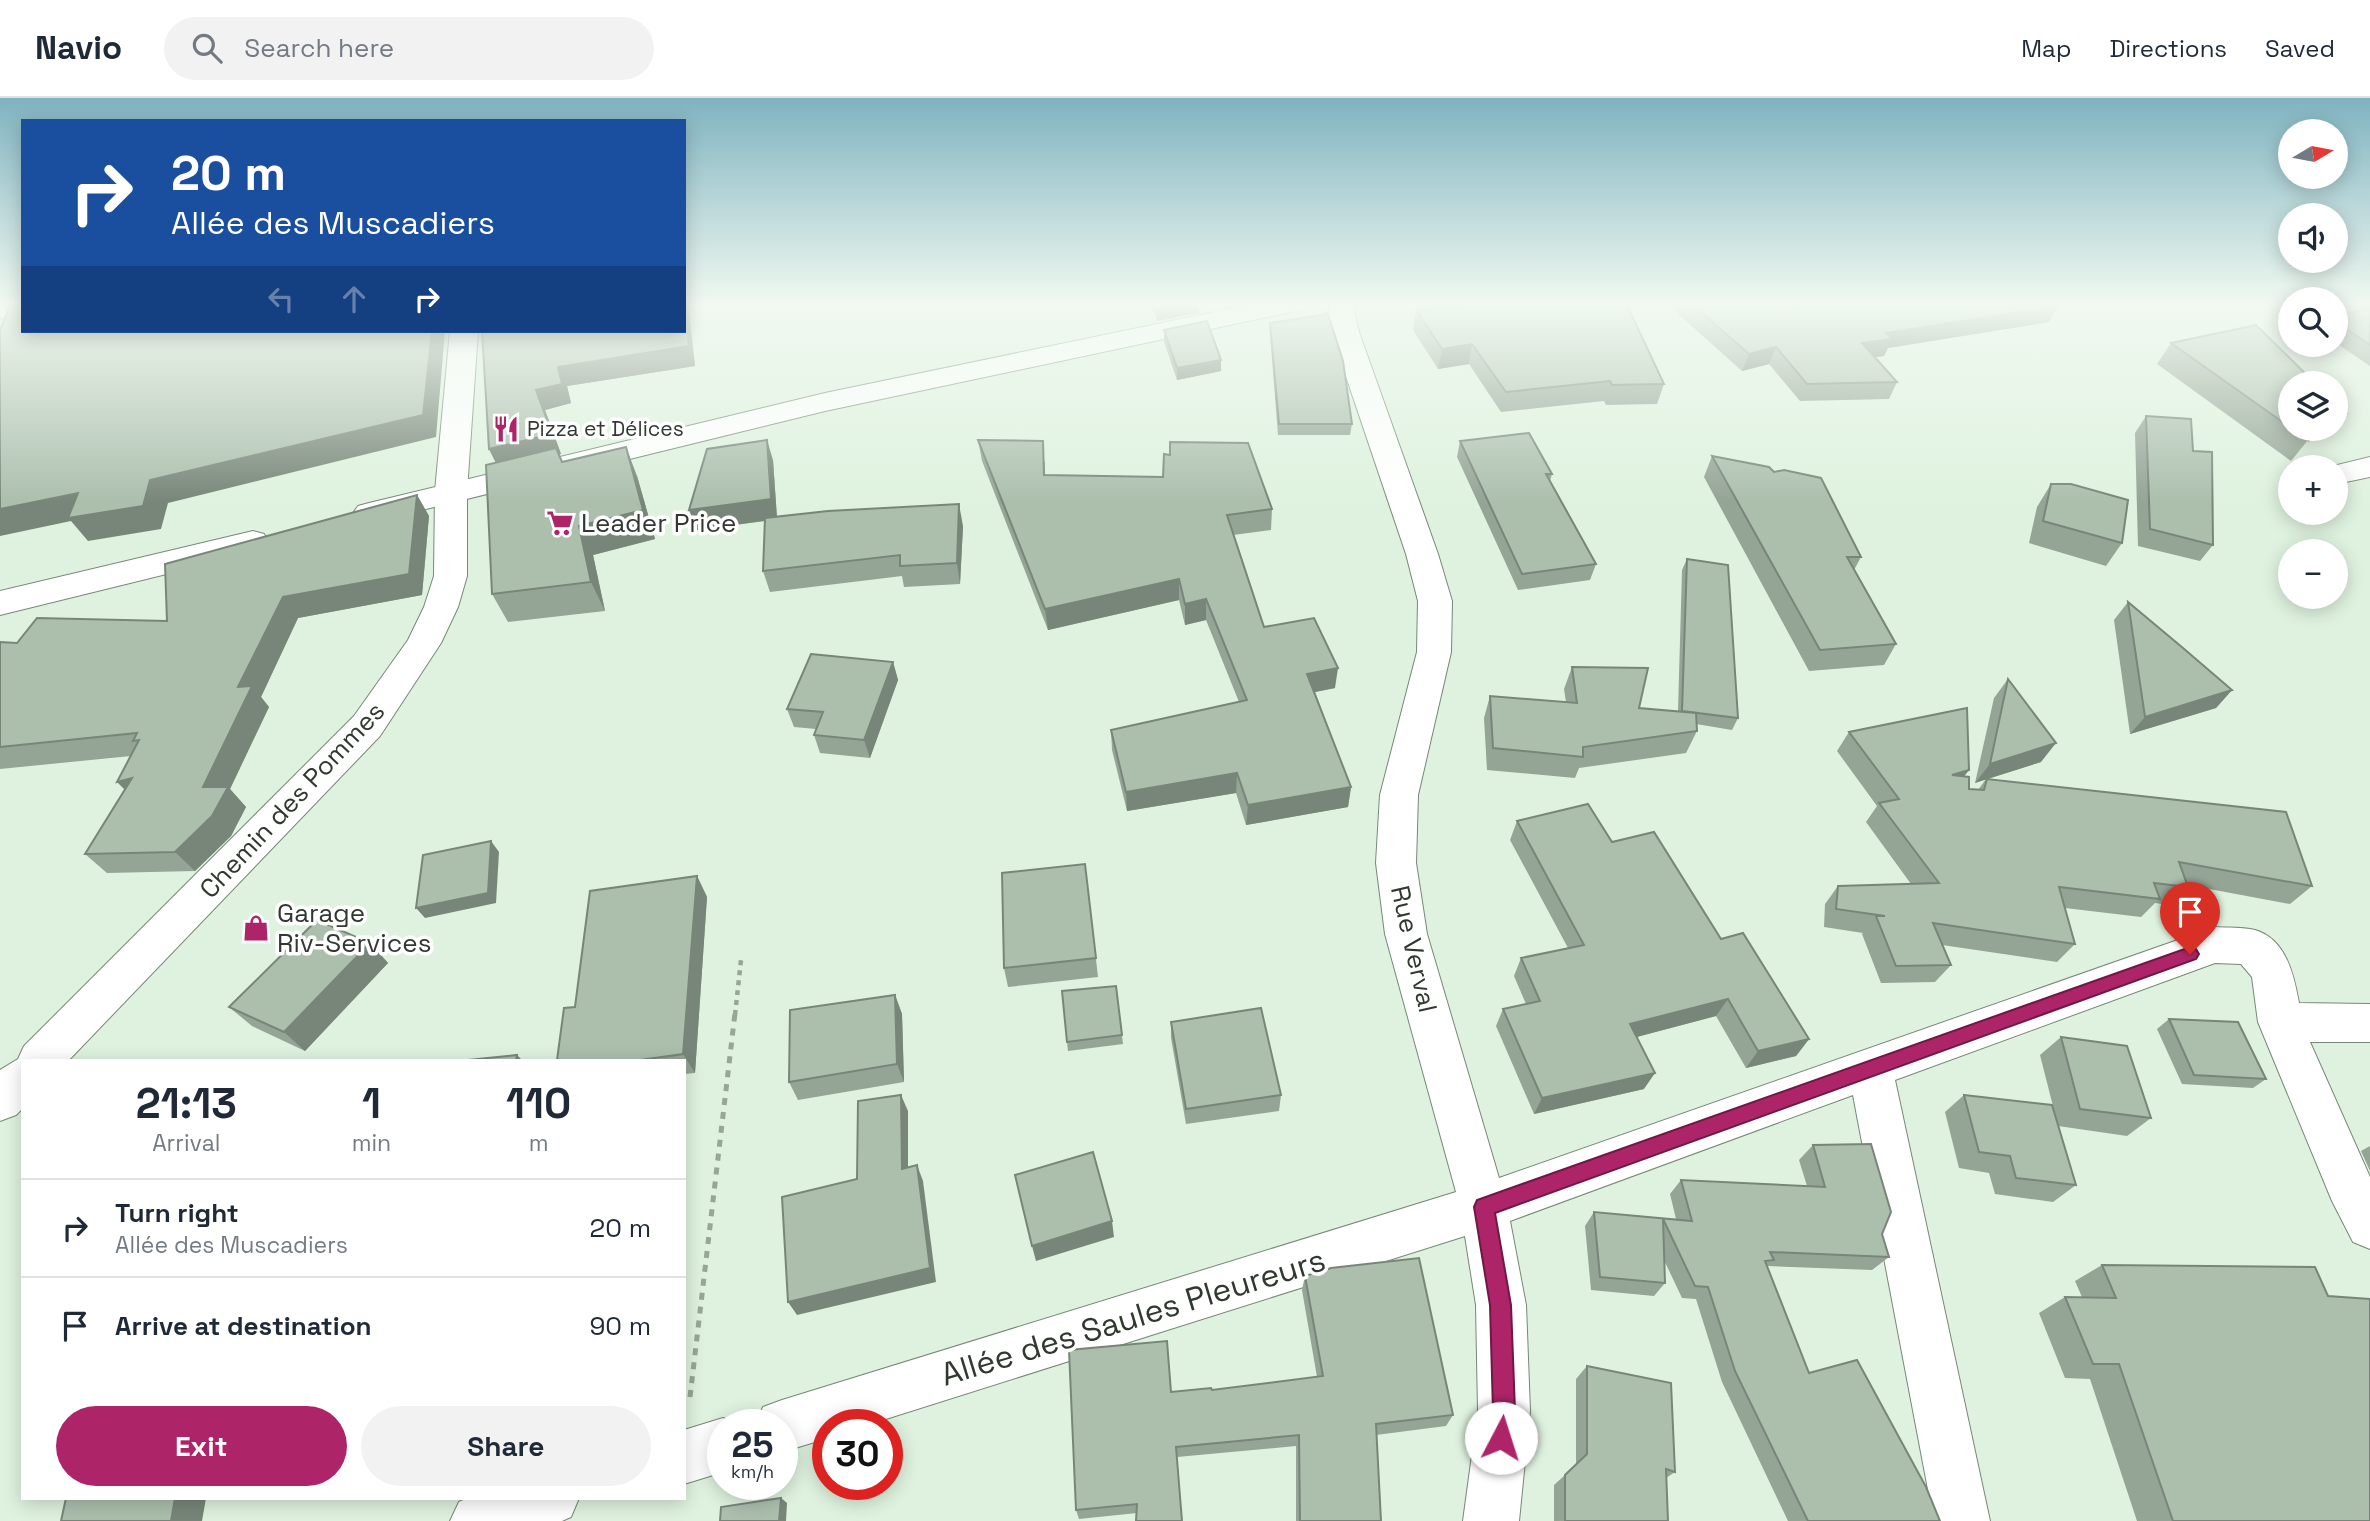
<!DOCTYPE html>
<meta charset="utf-8">
<style>
:root{--surface:#fff;--page:#f2f2f3;--text:#1f2937;--muted:#747a83;--line:#e0e1e3;--accent:#ad2568}
body{margin:0;font-family:"Space Grotesk",sans-serif;background:var(--page);color:var(--text);height:100vh;display:flex;flex-direction:column;font-size:26px;white-space:nowrap}
*{box-sizing:border-box;margin:0}
p{font-size:23px;color:var(--muted)}
.icon{flex:none;width:38px;height:38px;fill:none;stroke:currentColor;stroke-width:2;stroke-linecap:round;stroke-linejoin:round}
.map{position:relative;flex:1;overflow:hidden}
.drawer{position:absolute;left:21px;top:961px;width:665px;height:441px;display:flex;flex-direction:column;background:var(--surface);border-radius:0px;box-shadow:0 4px 18px #0003}
.drawer>*{flex:none}
.top-card{position:absolute;left:21px;top:21px;width:665px;height:214px;border-radius:0px;box-shadow:0 4px 18px #0003;background:#1a4fa0;color:#fff;overflow:hidden}
.needle{width:46px;rotate:80deg}
.buttons{position:absolute;left:2278px;top:21px;display:grid;gap:14px}
.buttons a{display:grid;place-items:center;width:70px;height:70px;border-radius:50%;background:var(--surface);box-shadow:0 4px 18px #0003;font-size:35px}
.speed{position:absolute;left:707px;top:1311px;display:flex;gap:14px;font-size:35px;font-weight:700;text-align:center}
.speed>*{display:grid;place-content:center;width:91px;height:91px;border-radius:50%;background:var(--surface);box-shadow:0 4px 18px #0003;line-height:1}
.speed small{font-size:18px;font-weight:400}
.speed .limit{border:10px solid #d22;background:#fff;color:#111}
.pin{position:absolute;display:grid;place-items:center;width:60px;height:60px;color:#fff;margin:-72px -30px;border-radius:50% 50% 50% 0;rotate:-45deg;box-shadow:0 0 7px #0007}
.pin .icon{rotate:45deg}
.me{position:absolute;width:77px;margin:-38px;rotate:5deg;stroke-linejoin:round;filter:drop-shadow(0 0 5px #0008)}
.turn{display:flex;align-items:center;gap:24px;height:147px;padding:0 35px;font-size:32px}
.turn .icon{width:91px;height:91px;stroke-width:2.5}
.turn b{display:block;font-size:49px;line-height:60px}
.lanes{display:flex;align-items:center;height:66px;padding:0 35px;background:#0003;justify-content:center;gap:35px;direction:ltr}
.lanes .off{opacity:.35}
.eta{display:flex;justify-content:space-evenly;align-items:center;height:119px;text-align:center}
.eta b{font-size:42px;font-weight:600;line-height:49px}
.cta{display:flex;gap:14px;margin-top:auto;padding:14px 35px}
.cta a{flex:1;height:80px;border-radius:42px;background:var(--accent);color:#fff;font-size:28px;font-weight:600;line-height:80px;text-align:center}
.cta a+a{background:var(--page);color:var(--text)}
ul{padding:0;list-style:none}
li{display:flex;align-items:center;gap:21px;height:98px;padding:0 35px;border-top:2px solid var(--line)}
li div{flex:1}
li b{display:block;font-size:26px}
li em{font-style:normal}
header{display:flex;align-items:center;gap:42px;box-sizing:border-box;height:98px;padding:0 35px;background:var(--surface);border-bottom:2px solid var(--line)}
header strong{font-size:33px}
nav{display:flex;gap:38px;margin-inline-start:auto;font-size:24px}
.search{width:490px;height:63px;background:var(--page);display:flex;align-items:center;gap:18px;box-sizing:border-box;padding:0 24px;border-radius:38px;color:var(--muted);font-size:26px}
.map>svg:first-child{display:block}
</style>
<header>
<strong>Navio</strong>
<div class="search"><svg class="icon" aria-label="search" viewBox="0 0 24 24"><circle cx="10" cy="10" r="6"/><path d="M15 15l6 6"/></svg>Search here</div>
<nav><a>Map</a><a>Directions</a><a>Saved</a></nav>
</header>
<div class="map">
<svg width="2370" height="1423" viewBox="0 0 2370 1423">
<rect width="100%" height="100%" fill="#dff2df"/>
<g fill="none" stroke-linecap="round" stroke-linejoin="round">
<g stroke="#768876" stroke-width="2">
<g id="street">
<path d="M0,205H17L23,208V224L0,220Z"/>
<path d="M1330,205H1356L1354,214L1359,234L1438,456L1452,503L1451,554L1418,697L1416,765L1427,836L1499,1080L2215,829C2228,830 2242,829 2255,832C2286,841 2294,877 2299,905L2370,906V944H2310L2370,1079V1151L2353,1144L2332,1103L2258,924L2252,879L2241,866L2215,865L1895,982L1990,1423H1934L1853,997L1510,1123L1526,1207L1530,1313L1519,1423H1463L1478,1313L1476,1207L1465,1138L870,1326H828V1340L782,1354V1326H756L763,1309L782,1302L1456,1094L1385,836L1376,765L1380,697L1417,554L1418,503L1406,456L1331,234L1328,214Z"/>
<path d="M450,233H478L467,393V478L458,509L441,545L380,638L69,962H23V1010L16,1017L0,1023V972L18,961L24,948L354,618L408,542L424,509L434,478L435,393Z"/>
<path d="M2370,359V379L2341,385L2336,383V369H2329Z"/>
<path d="M723,1320L738,1326H723V1374L684,1386V1332Z"/>
<path d="M467,1400H579L571,1419L562,1423H450L459,1404Z"/>
</g>
</g>
<g stroke="#768876" stroke-width="2">
<g id="secondary">
<path d="M1258,205H1309L1305,211L1296,213L825,313L369,425L358,422L353,415L358,408L369,405L825,295Z"/>
<path d="M253,433L264,436L269,444L264,452L0,517V493Z"/>
</g>
</g>
<path stroke="#97a697" stroke-width="4.5" stroke-dasharray="5 5" stroke-linecap="butt" d="M735,917L741,862"/>
<path stroke="#97a697" stroke-width="5" stroke-dasharray="7 7" stroke-linecap="butt" d="M690,1299L735,915"/>
<use href="#street" fill="#fff" fill-rule="evenodd"/>
<use href="#secondary" fill="#fff" fill-rule="evenodd"/>
</g>
<g fill="#94a495">
<path d="M684,205H688L695,268L567,288L571,305L545,312L561,356H559L563,364L637,378L655,441L593,457L605,513L508,524L492,496L496,365L489,351L482,233Z"/>
<path d="M1150,205H1199V215L1157,223Z"/>
<path d="M1458,205H1626L1664,286L1657,306L1606,307L1604,303L1501,314L1469,266L1438,271L1413,232L1416,212Z"/>
<path d="M1666,205H1793L2049,224L1888,250L1884,258L1875,259L1897,284L1889,301L1800,303L1769,266L1742,273Z"/>
<path d="M2354,205H2370V268L2336,245V218L2364,212Z"/>
<path d="M1270,225L1352,326L1350,337H1278L1270,236Z"/>
<path d="M1164,232L1221,273L1177,282L1164,244Z"/>
<path d="M2171,245L2291,331H2333L2329,336H2307L2308,342L2291,363L2157,266Z"/>
<path d="M2336,306L2346,315L2336,327Z"/>
<path d="M2146,318L2193,353L2213,447L2200,463L2138,448L2135,335Z"/>
<path d="M978,342L1045,364V377L1272,411L1271,432L1233,437L1264,529L1335,590L1315,594L1351,689L1348,709L1246,727L1236,695L1127,713L1112,652L1111,632L1239,604L1206,522L1185,527L1179,502L1048,532L982,363Z"/>
<path d="M1460,343L1552,376L1550,383L1596,466L1590,482L1518,492L1457,359Z"/>
<path d="M1712,358L1861,459L1854,472L1896,546L1884,567L1809,573L1704,379Z"/>
<path d="M773,362L777,419L963,428L960,486L904,489L902,478L770,494L763,473L765,423L697,432Z"/>
<path d="M2051,386L2122,445L2106,468L2029,445L2037,409Z"/>
<path d="M417,397L429,418L422,497L298,520L261,599L269,609L230,691L246,709L231,738L195,773L107,775L85,756L125,692L131,658L0,671V544L17,545L167,523Z"/>
<path d="M1687,461L1738,620L1732,632L1696,626L1697,633L1686,655L1579,670L1575,680L1487,672L1484,620L1490,598L1566,604L1564,591L1572,569L1639,610L1678,613L1682,472Z"/>
<path d="M2128,504L2232,592L2216,610L2130,636L2114,522Z"/>
<path d="M893,564L898,582L870,660L820,655L814,637L816,631L794,629L787,611Z"/>
<path d="M2008,581L2041,664L1987,681L2312,788L2290,806L2188,787V789L2169,807L2155,805L2141,819L2065,810L2075,846L2057,864L1942,847L1951,867L1935,884L1881,885L1862,836L1863,835L1824,829L1825,806L1838,788L1911,786L1866,724L1877,708L1837,653L1849,634L1969,672L1964,678L1969,691L1978,692L1986,681L1975,685L1994,600Z"/>
<path d="M1517,723L1612,744L1721,841L1809,941L1796,958L1746,970L1716,918L1637,939L1644,991L1534,1016L1496,928L1503,911L1526,906L1514,878L1521,860L1568,850L1510,742Z"/>
<path d="M1085,766L1098,879L1008,889L1004,870Z"/>
<path d="M697,778L707,799L695,975L684,976V962H557L575,909Z"/>
<path d="M370,845L388,865L305,953L252,928L229,909Z"/>
<path d="M1116,888L1123,946L1068,953L1067,944Z"/>
<path d="M895,897L902,916L904,984L798,1002L789,984Z"/>
<path d="M2169,921L2266,981L2253,990L2182,986L2157,931Z"/>
<path d="M1171,924L1281,997L1279,1013L1186,1026L1171,940Z"/>
<path d="M2061,939L2151,1020L2127,1038L2058,1028L2040,957Z"/>
<path d="M1964,997L2076,1087L2053,1104L1995,1096L1989,1075L1959,1070L1945,1014Z"/>
<path d="M1813,1047L1882,1136L1889,1159L1872,1172L1767,1168L1809,1275L1940,1423H1788L1722,1284L1696,1201L1682,1200L1664,1162L1665,1185L1654,1198L1591,1192L1585,1128L1594,1114L1676,1121L1670,1096L1681,1082L1807,1088L1799,1062Z"/>
<path d="M2370,1048V1073L2361,1053Z"/>
<path d="M2102,1167L2370,1423H2137L2090,1281L2065,1280L2039,1215L2065,1199H2082L2075,1183Z"/>
<path d="M1305,1178L1453,1317L1446,1328L1376,1337L1381,1423H1296V1348L1177,1359L1137,1415L1079,1421L1076,1412L1171,1294L1212,1292L1317,1279L1302,1192Z"/>
<path d="M1587,1268L1675,1374L1666,1380L1668,1423H1554V1387L1576,1367V1281Z"/>
</g>
<g fill="#788679">
<path d="M684,205H688L695,268L567,288L571,305L545,312L561,356H559L570,379L499,371L489,351L536,292L558,269Z"/>
<path d="M939,205H961L940,208Z"/>
<path d="M1191,205H1199V215L1157,223V212Z"/>
<path d="M2058,208L2049,224L1888,250L1884,258L1855,262L1862,245L1886,235Z"/>
<path d="M432,233H445L436,339L168,405L161,431L88,443L71,423L0,438V411L78,395L150,382Z"/>
<path d="M1472,246L1469,266L1438,271L1442,251Z"/>
<path d="M1776,249L1769,266L1742,273L1749,256Z"/>
<path d="M1221,262V273L1177,282V270Z"/>
<path d="M767,342L773,362L777,421L697,432L689,412Z"/>
<path d="M626,349L637,378L655,441L593,457L605,513L591,484L579,428Z"/>
<path d="M417,397L429,418L422,497L298,520L261,599L269,609L230,691L246,709L231,738L195,773L175,754L203,689L238,589L283,499Z"/>
<path d="M959,406L963,428L960,486L957,465Z"/>
<path d="M1179,481V502L1048,532L1045,511Z"/>
<path d="M1206,501V522L1185,527V506Z"/>
<path d="M893,564L898,582L870,660L864,642Z"/>
<path d="M1338,570L1335,590L1305,596L1307,576Z"/>
<path d="M2232,592L2216,610L2130,636L2145,619Z"/>
<path d="M2056,645L2041,664L1975,685L1990,666Z"/>
<path d="M1969,672L1954,691L1952,677Z"/>
<path d="M1237,675L1236,695L1127,713L1126,694Z"/>
<path d="M132,680L137,704L117,684Z"/>
<path d="M1351,689L1348,709L1246,727L1248,707Z"/>
<path d="M491,743L499,754L496,805L425,820L416,810Z"/>
<path d="M697,778L707,799L695,975L683,956Z"/>
<path d="M370,845L388,865L305,953L284,934Z"/>
<path d="M895,897L902,916L904,984L897,966Z"/>
<path d="M1728,901L1716,918L1621,943L1630,926Z"/>
<path d="M1809,941L1796,958L1746,970L1758,953Z"/>
<path d="M517,957L522,962H516Z"/>
<path d="M1655,975L1644,991L1534,1016L1542,1000Z"/>
<path d="M901,997L908,1013V1086L902,1071Z"/>
<path d="M917,1067L923,1083L936,1184L797,1217L788,1204Z"/>
<path d="M1112,1123L1114,1139L1036,1163L1032,1148Z"/>
<path d="M175,1400H206L202,1423H171Z"/>
<path d="M781,1400L787,1405L786,1423H779Z"/>
</g>
<g fill="#acbfad" stroke="#788679" stroke-width="2">
<path d="M11,205H23V233H432L423,317L150,382L143,408L68,420L78,395L0,411V232Z"/>
<path d="M1154,205H1191L1157,212Z"/>
<path d="M1463,205H1626L1664,286L1612,287L1610,283L1506,294L1472,246L1442,251L1416,212Z"/>
<path d="M1690,205H1793L1794,206L1800,205H2055L2058,208L1886,235L1892,241L1862,245L1897,284L1807,286L1776,249L1749,256Z"/>
<path d="M684,207L689,248L558,269L562,286L536,292L552,336L489,351L482,233H684Z"/>
<path d="M2370,211V247L2336,224V218Z"/>
<path d="M1328,216L1343,263L1352,326H1279L1270,225Z"/>
<path d="M1207,223L1221,262L1177,270L1164,232Z"/>
<path d="M2256,227L2315,285H2291V330L2171,245Z"/>
<path d="M2336,306L2346,315L2336,316Z"/>
<path d="M2146,318L2191,321L2193,353L2212,354L2213,447L2150,431Z"/>
<path d="M2292,331H2306L2308,342Z"/>
<path d="M1529,335L1552,376H1546L1596,466L1522,476L1460,343Z"/>
<path d="M767,342L771,401L689,412L707,351Z"/>
<path d="M978,342L1043,343L1044,377L1163,379L1164,356L1170,357V344L1248,345L1272,411L1227,417L1264,529L1314,520L1338,570L1307,576L1351,689L1248,707L1237,675L1126,694L1111,632L1247,602L1206,501L1185,506L1179,481L1045,511Z"/>
<path d="M626,349L643,412L579,428L591,484L492,496L486,367L556,350L562,364Z"/>
<path d="M1712,358L1769,369L1774,374L1784,372L1821,380L1861,459H1847L1896,546L1820,552Z"/>
<path d="M2051,386H2071L2128,402L2122,445L2043,423Z"/>
<path d="M417,397L409,476L283,499L238,589L252,588L203,689H228L212,718L175,754L85,756L132,680L117,684L139,642L133,643L137,635L0,649V544L17,545L37,520L167,523L165,466Z"/>
<path d="M959,406L957,465L900,468V457L763,473L765,420L828,413Z"/>
<path d="M1687,461L1728,467L1738,620L1682,613Z"/>
<path d="M2128,504L2183,550L2232,592L2145,619Z"/>
<path d="M811,556L893,564L864,642L814,637L823,614L787,611Z"/>
<path d="M1572,569L1648,570L1639,610L1696,615L1697,633L1583,649V659L1493,650L1490,598L1577,605Z"/>
<path d="M2008,581L2056,645L1990,666Z"/>
<path d="M1967,610L1969,672L1952,677L1969,679V691L1984,692L1987,681L2286,714L2312,788L2179,764L2188,789L2154,785L2160,801L2059,789L2075,846L1933,825L1951,867L1896,868L1876,818H1885L1836,811L1838,788L1939,785L1879,705L1899,701L1849,634Z"/>
<path d="M1588,706L1612,744L1654,734L1721,841L1743,835L1809,941L1758,953L1728,901L1630,926L1655,975L1542,1000L1503,911L1540,903L1521,860L1584,847L1517,723Z"/>
<path d="M491,743L488,795L416,810L423,757Z"/>
<path d="M1085,766L1096,860L1004,870L1002,775Z"/>
<path d="M697,778L683,956L640,962H557L564,910L575,909L590,793Z"/>
<path d="M317,822L370,845L284,934L229,909Z"/>
<path d="M1116,888L1122,937L1067,944L1062,893Z"/>
<path d="M895,897L897,966L789,984L790,912Z"/>
<path d="M1261,910L1281,997L1186,1011L1171,924Z"/>
<path d="M2169,921L2238,924L2266,981L2194,977Z"/>
<path d="M2061,939L2127,948L2151,1020L2080,1011Z"/>
<path d="M517,957L516,962H468Z"/>
<path d="M901,997L902,1071L917,1067L930,1170L788,1204L782,1099L857,1081L858,1003Z"/>
<path d="M1964,997L2052,1007L2076,1087L2016,1080L2010,1058L1979,1054Z"/>
<path d="M1871,1046L1891,1114L1882,1136L1889,1159L1770,1154L1774,1162L1765,1163L1809,1275L1857,1262L1926,1389L1940,1423H1808L1735,1273L1708,1189L1695,1188L1663,1121L1665,1185L1600,1179L1594,1114L1692,1123L1681,1082L1825,1089L1813,1047Z"/>
<path d="M1093,1054L1112,1123L1032,1148L1015,1077Z"/>
<path d="M1419,1160L1453,1317L1376,1326L1381,1423H1300L1299,1337L1176,1349L1182,1423H1136L1137,1406L1076,1412L1069,1252L1167,1243L1171,1294L1211,1290L1212,1292L1323,1278L1305,1178L1331,1170Z"/>
<path d="M2102,1167L2315,1169L2328,1198L2370,1201V1423H2173L2119,1266H2093L2065,1199L2116,1200Z"/>
<path d="M1587,1268L1671,1285L1675,1374L1666,1371L1668,1423H1565V1377L1587,1356Z"/>
<path d="M66,1400H175L171,1423H61Z"/>
<path d="M781,1400L779,1423H720L721,1409Z"/>
</g>
<linearGradient id="sky" x2="0" y2="1"><stop stop-color="#7fb3c0"/><stop offset="0.51" stop-color="#f1f9f1"/><stop offset="1" stop-color="#f1f9f1" stop-opacity="0"/></linearGradient>
<rect width="2370" height="404" fill="url(#sky)"/>
<path fill="#ad2568" stroke="#701844" stroke-width="2" d="M2190,849L2196,851L2199,856L2196,861L1495,1115L1511,1207L1515,1313L1509,1348L1501,1351L1493,1348L1490,1340L1493,1313L1490,1207L1474,1109L1477,1102Z"/>
<defs>
<g id="restaurant-bare" transform="scale(2.1)"><path d="M-5-6h1v4h1v-4h1v4h1v-4h1v5L-1.5 .5V6h-2V.5L-5-1ZM5-6V6H3V1.5H1.5Q1.5-4 5-6Z" fill="#ad2568" stroke="#fff" stroke-width="2.5" paint-order="stroke"/></g>
<g id="supermarket-bare" transform="scale(2.1)"><path d="M-6-5.5h2.5l.6 2H6L4.5 2H-2.5L-4.4-4H-6ZM-1.5 3.2a1.3 1.3 0 1 0 .1 0ZM3 3.2a1.3 1.3 0 1 0 .1 0Z" fill="#ad2568" stroke="#fff" stroke-width="2.5" paint-order="stroke"/></g>
<g id="shop-bare" transform="scale(2.1)"><path d="M-5-2.5h2.3a2.7 3.5 0 0 1 5.4 0H5L5.5 6h-11ZM-1.5-2.5h3a1.5 2.3 0 0 0-3 0Z" fill="#ad2568" stroke="#fff" stroke-width="2.5" paint-order="stroke"/></g>
</defs>
<g fill-rule="evenodd">
<use href="#restaurant-bare" x="506" y="331"/>
<use href="#supermarket-bare" x="560" y="425"/>
<use href="#shop-bare" x="256" y="830"/>
</g>
<g text-anchor="middle" stroke-width="7" stroke-linejoin="round" paint-order="stroke">
<g font-size="21" fill="#303830" stroke="#fff" text-anchor="start">
<text x="527" y="338">Pizza et Délices</text>
</g>
<g font-size="26" fill="#303830" stroke="#fff" text-anchor="start">
<text x="581" y="434">Leader Price</text>
<text x="277" y="824">Garage<tspan x="277" dy="30">Riv-Services</tspan></text>
</g>
<g font-size="26" fill="#303830" stroke="#fff">
<text transform="translate(292 702) rotate(-47)" y="9">Chemin des Pommes</text>
<text transform="translate(1414 851) rotate(77)" y="9">Rue Verval</text>
</g>
<g font-size="32" fill="#303830" stroke="#fff">
<text transform="translate(1133 1219) rotate(-17)" y="11">Allée des Saules Pleureurs</text>
</g>
</g>
</svg>
<div class="buttons">
<a><svg class="needle" viewBox="-14 -14 28 28"><path d="M0-13l5 13h-10z" fill="#e53935"/><path d="M0 13l5-13h-10z" fill="#747a83"/></svg></a>
<a><svg class="icon" aria-label="sound" viewBox="0 0 24 24"><path d="M4 9h4l5-4v14l-5-4H4zM17 9q2 3 0 6"/></svg></a>
<a><svg class="icon" aria-label="search" viewBox="0 0 24 24"><circle cx="10" cy="10" r="6"/><path d="M15 15l6 6"/></svg></a>
<a><svg class="icon" aria-label="layers" viewBox="0 0 24 24"><path d="M12 4l9 5-9 5-9-5zM3 14l9 5 9-5"/></svg></a>
<a>+</a>
<a>−</a>
</div>
<div class="speed"><div>25<small>km/h</small></div><div class="limit">30</div></div>
<div class="pin" style="left:2190px;top:856px;background:#d93025"><svg class="icon" aria-label="arrive" viewBox="0 0 24 24"><path d="M6 21V4h12l-3 4 3 4H6"/></svg></div>
<svg class="me" style="left:1501px;top:1340px" viewBox="-20 -20 40 40"><circle r="19" fill="#fff"/><path d="M0-13L10 11 0 6-10 11z" fill="#ad2568"/></svg>
<div class="top-card">
<div class="turn"><svg class="icon" aria-label="right" viewBox="0 0 24 24"><path d="M7 20v-9h11M14 6l5 5-5 5"/></svg><div><b>20 m</b>Allée des Muscadiers</div></div>
<div class="lanes"><svg class="icon off" aria-label="left" viewBox="0 0 24 24"><path d="M17 20v-9H6M10 6l-5 5 5 5"/></svg><svg class="icon off" aria-label="ahead" viewBox="0 0 24 24"><path d="M12 20V5M6 11l6-6 6 6"/></svg><svg class="icon" aria-label="right" viewBox="0 0 24 24"><path d="M7 20v-9h11M14 6l5 5-5 5"/></svg></div>
</div>
<section class="drawer">
<div class="eta">
<div><b>21:13</b><p>Arrival</p></div>
<div><b>1</b><p>min</p></div>
<div><b>110</b><p>m</p></div>
</div>
<ul>
<li><svg class="icon" aria-label="right" viewBox="0 0 24 24"><path d="M7 20v-9h11M14 6l5 5-5 5"/></svg><div><b>Turn right</b><p>Allée des Muscadiers</p></div><em>20 m</em></li>
<li><svg class="icon" aria-label="arrive" viewBox="0 0 24 24"><path d="M6 21V4h12l-3 4 3 4H6"/></svg><div><b>Arrive at destination</b></div><em>90 m</em></li>
</ul>
<div class="cta"><a>Exit</a><a>Share</a></div>
</section>
</div>
